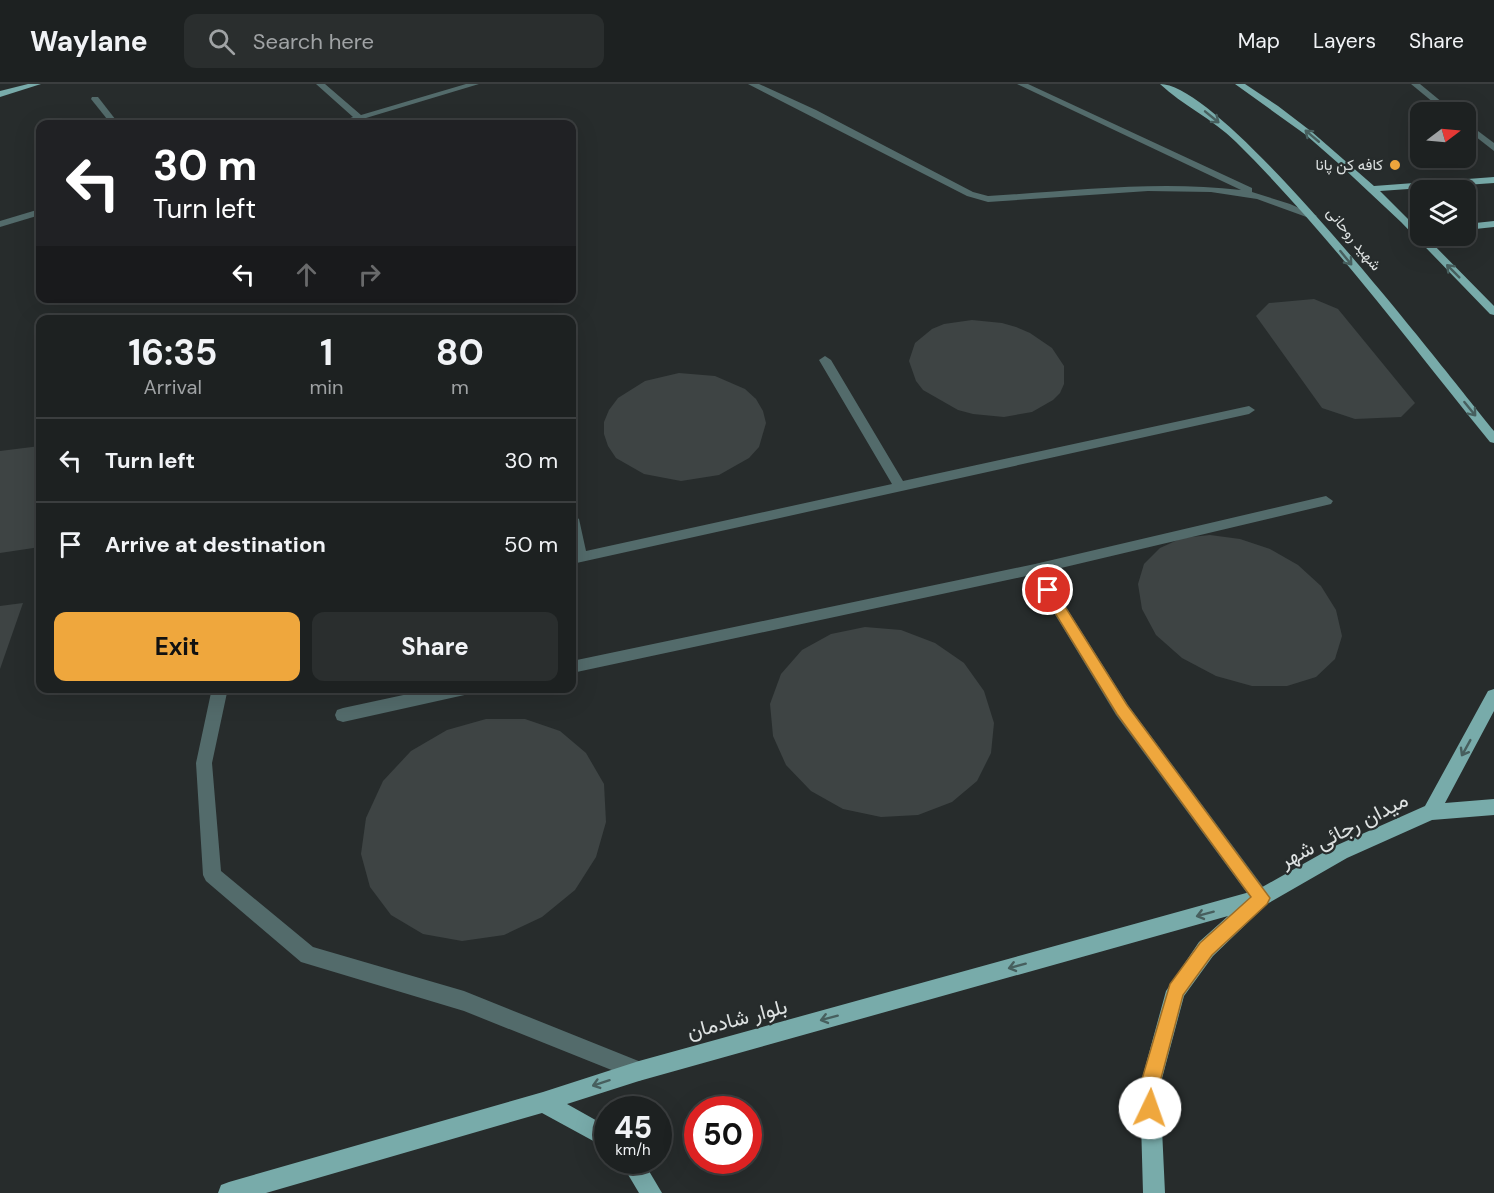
<!DOCTYPE html>
<html lang="en">
<head>
<meta charset="utf-8">
<style>
  body { margin:0; font-family:"DM Sans",Vazirmatn,sans-serif; background:#2a2e2e; color:#f1f3f6; height:100vh; display:flex; flex-direction:column; font-size:22px; white-space:nowrap }
  * { box-sizing:border-box; margin:0 }
  p { font-size:20px; color:#a0a3a5 }
  .icon { flex:none; width:33px; height:33px; fill:none; stroke:currentColor; stroke-width:2; stroke-linecap:round; stroke-linejoin:round }
  .map { position:relative; flex:1; overflow:hidden }
  .panel { position:absolute; left:36px; top:231px; width:540px; height:378px; display:flex; flex-direction:column; background:#1d2121; border-radius:12px; box-shadow:0 6px 24px #0002,0 0 0 2px #3b3e3f }
  .panel>* { flex:none }
  .banner { position:absolute; left:36px; top:36px; width:540px; height:183px; border-radius:12px; box-shadow:0 6px 24px #0002,0 0 0 2px #3b3e3f; background:#202124; color:#fff; overflow:hidden }
  .needle { width:39px; rotate:74deg }
  .fabs { position:absolute; left:1410px; top:18px; display:grid; gap:12px }
  .fabs a { display:grid; place-items:center; width:66px; height:66px; border-radius:12px; background:#1d2121; box-shadow:0 6px 24px #0002,0 0 0 2px #3b3e3f; font-size:30px }
  .speed { position:absolute; left:594px; top:1012px; display:flex; gap:12px; font-size:30px; font-weight:700; text-align:center }
  .speed>* { display:grid; place-content:center; width:78px; height:78px; border-radius:50%; background:#1d2121; box-shadow:0 6px 24px #0002,0 0 0 2px #3b3e3f; line-height:1 }
  .speed small { font-size:15px; font-weight:400 }
  .speed .limit { border:9px solid #d22; background:#fff; color:#111 }
  .pin { position:absolute; display:grid; place-items:center; width:51px; height:51px; color:#fff; margin:-26px; border:3px solid #fff; border-radius:50%; box-shadow:0 2px 6px #0007 }
  .me { position:absolute; width:66px; margin:-33px; rotate:3deg; stroke-linejoin:round; filter:drop-shadow(0 0 4px #0008) }
  .turn { display:flex; align-items:center; gap:21px; height:126px; padding:0 18px; font-size:27px }
  .turn .icon { width:78px; height:78px; stroke-width:2.5 }
  .turn b { display:block; font-size:42px; line-height:51px }
  .lanes { display:flex; align-items:center; height:57px; padding:0 18px; background:#0003; justify-content:center; gap:30px; direction:ltr }
  .lanes .off { opacity:.35 }
  .eta { display:flex; justify-content:space-evenly; align-items:center; height:102px; text-align:center }
  .eta b { font-size:36px; font-weight:700; line-height:42px }
  .primary-button { display:flex; gap:12px; margin-top:auto; padding:12px 18px }
  .primary-button a { flex:1; height:69px; border-radius:12px; background:#efa73d; color:#111; font-size:24px; font-weight:700; line-height:69px; text-align:center }
  .primary-button a+a { background:#2a2e2e; color:#f1f3f6 }
  ul { padding:0; list-style:none }
  li { display:flex; align-items:center; gap:18px; height:84px; padding:0 18px; border-top:2px solid #3b3e3f }
  li div { flex:1 }
  li b { display:block; font-size:22px }
  li em { font-style:normal }
  header { display:flex; align-items:center; gap:36px; box-sizing:border-box; height:84px; padding:0 30px; background:#1d2121; border-bottom:2px solid #3b3e3f }
  header strong { font-size:28px }
  nav { display:flex; gap:33px; margin-inline-start:auto; font-size:21px }
  .search { width:420px; height:54px; background:#2a2e2e; display:flex; align-items:center; gap:15px; box-sizing:border-box; padding:0 21px; border-radius:12px; color:#a0a3a5; font-size:22px }
  .map>svg:first-child { display:block }
</style>
</head>
<body>
<header>
<strong>Waylane</strong>
<div class="search"><svg class="icon" aria-label="search" viewBox="0 0 24 24"><circle cx="10" cy="10" r="6"/><path d="M15 15l6 6"/></svg>Search here</div>
<nav><a>Map</a><a>Layers</a><a>Share</a></nav>
</header>
<div class="map">
<svg width="1494" height="1109" viewBox="0 0 1494 1109">
  <rect width="100%" height="100%" fill="#272c2c"/>
  <g fill="#3e4444">
    <polygon points="1314,215 1338,225 1415,319 1401,333 1355,335 1322,324 1256,232 1269,219"/>
    <polygon points="972,236 1002,239 1016,243 1030,249 1052,264 1064,282 1064,300 1060,309 1053,316 1032,328 1004,333 973,330 958,326 923,306 916,297 909,277 915,259 932,245 944,240"/>
    <polygon points="679,289 715,292 745,305 756,315 763,327 766,339 759,363 749,374 719,391 681,397 644,390 616,374 608,362 604,350 604,338 609,326 618,314 645,297"/>
    <polygon points="40,362 40,463 0,469 0,367"/>
    <polygon points="1210,451 1240,455 1270,465 1298,481 1321,502 1336,526 1342,552 1335,575 1316,593 1287,602 1252,602 1216,592 1182,574 1156,551 1142,525 1138,500 1144,480 1160,464 1182,454"/>
    <polygon points="23,519 0,585 0,522"/>
    <polygon points="865,543 901,546 935,559 964,579 984,607 994,639 991,669 977,697 952,718 918,731 881,733 843,725 811,707 786,681 773,652 770,620 781,590 802,566 831,550"/>
    <polygon points="486,635 525,635 560,647 586,669 604,700 606,738 596,773 575,806 542,833 504,851 462,857 423,850 391,831 370,803 361,770 366,734 383,697 411,667 447,646"/>
  </g>
  <g fill="none" stroke-linecap="round" stroke-linejoin="round">
    <g fill="#536b6b" fill-rule="evenodd">
      <polygon points="316,0 325,0 361,31 466,0 479,0 346,40 334,40 353,33"/>
      <path d="M748,0h11l57,26 157,82 15,4c85,-5 168,-16 253,-6l-224,-106h11l224,104v4l38,12 27,12 -5,3 -55,-20 -46,-7 -63,-1 -160,11 -21,-6z"/>
      <polygon points="1411,0 1420,0 1454,28 1445,28"/>
      <polygon points="92,13 98,13 119,40 111,40 91,15"/>
      <polygon points="1466,38 1494,59 1494,67 1466,45"/>
      <polygon points="40,125 40,131 0,143 0,137"/>
      <polygon points="825,272 831,276 903,397 1249,322 1255,326 1249,330 572,480 572,430 579,435 586,467 892,400 819,276"/>
      <polygon points="1326,412 1333,417 1331,420 1044,488 1128,621 1267,808 1270,814 1267,820 1261,823 1255,820 1116,631 1031,491 572,589 572,577 1035,480"/>
      <polygon points="212,604 228,604 212,679 221,787 313,863 464,907 646,980 649,987 646,994 639,997 464,927 301,878 206,797 203,791 196,679"/>
      <polygon points="436,604 477,604 475,609 469,610 343,638 337,636 335,631 337,626 343,624"/>
    </g>
    <g fill="#78abaa" fill-rule="evenodd">
      <polygon points="28,0 41,0 0,13 0,7"/>
      <path d="M1160,0c65,0 285,287 334,347v12l-4,-1c-83,-102 -161,-208 -254,-300 -23,-23 -54,-37 -76,-58z"/>
      <polygon points="1235,0 1245,0 1278,22 1312,48 1374,102 1494,93 1494,99 1380,107 1420,147 1420,152 1425,152 1494,222 1494,231 1490,230 1401,138 1338,79 1306,51"/>
      <polygon points="1494,137 1494,143 1466,146 1466,140"/>
      <polygon points="1494,605 1494,627 1445,719 1494,715 1494,731 1432,736 1347,774 1267,820 1213,872 1184,912 1160,1002 1165,1109 1143,1109 1140,1002 1166,907 1199,858 1228,832 639,997 567,1020 608,1043 608,1065 542,1029 266,1109 218,1109 221,1101 229,1098 543,1008 639,977 1257,806 1335,762 1425,722 1488,607"/>
      <polygon points="620,1077 643,1077 662,1109 639,1109"/>
    </g>
  </g>
  <defs><path id="oneway-shaft" d="M-6 0H5M1.5-3L5.5 0L1.5 3" fill="none" stroke-width="1.6" stroke-linecap="round" stroke-linejoin="round" transform="scale(1.5)"/></defs>
  <g stroke="#475f5e">
    <use href="#oneway-shaft" transform="translate(1212 33) rotate(39)"/>
    <use href="#oneway-shaft" transform="translate(1312 52) rotate(-140)"/>
    <use href="#oneway-shaft" transform="translate(1346 174) rotate(51)"/>
    <use href="#oneway-shaft" transform="translate(1453 187) rotate(-135)"/>
    <use href="#oneway-shaft" transform="translate(1470 325) rotate(51)"/>
    <use href="#oneway-shaft" transform="translate(1466 664) rotate(119)"/>
    <use href="#oneway-shaft" transform="translate(1205 830) rotate(165)"/>
    <use href="#oneway-shaft" transform="translate(1017 882) rotate(165)"/>
    <use href="#oneway-shaft" transform="translate(829 934) rotate(165)"/>
    <use href="#oneway-shaft" transform="translate(601 999) rotate(162)"/>
  </g>
  <polygon fill="#efa73d" stroke="#9b6d28" stroke-width="1.5" points="1048,500 1052,502 1127,621 1270,814 1267,820 1212,871 1183,911 1159,1002 1160,1024 1157,1030 1150,1033 1144,1030 1141,1024 1140,1002 1170,900 1200,859 1251,813 1117,630 1041,506"/>
  <circle fill="#efa73d" stroke="#272c2c" stroke-width="2" cx="1395" cy="81" r="6"/>
  <g text-anchor="middle" stroke-width="4.5" stroke-linejoin="round" paint-order="stroke">
    <g font-size="15" fill="#dee2e2" stroke="#272c2c" text-anchor="end">
      <text x="1383" y="86">کافه کن پانا</text>
    </g>
    <g font-size="15" fill="#dee2e2" stroke="#272c2c">
      <text transform="translate(1354 155) rotate(51)" y="5">شهید روحانی</text>
    </g>
    <g font-size="21" fill="#dee2e2" stroke="#272c2c">
      <text transform="translate(1344 746) rotate(-27)" y="7">میدان رجائی شهر</text>
      <text transform="translate(737 935) rotate(-15)" y="7">بلوار شادمان</text>
    </g>
  </g>
</svg>
<div class="fabs">
<a><svg class="needle" viewBox="-14 -14 28 28"><path d="M0-13l5 13h-10z" fill="#e53935"/><path d="M0 13l5-13h-10z" fill="#a0a3a5"/></svg></a>
<a><svg class="icon" aria-label="layers" viewBox="0 0 24 24"><path d="M12 4l9 5-9 5-9-5zM3 14l9 5 9-5"/></svg></a>
</div>
<div class="speed"><div>45<small>km/h</small></div><div class="limit">50</div></div>
<div class="pin" style="left:1048px;top:506px;background:#d93025"><svg class="icon" aria-label="arrive" viewBox="0 0 24 24"><path d="M6 21V4h12l-3 4 3 4H6"/></svg></div>
<svg class="me" style="left:1150px;top:1024px" viewBox="-20 -20 40 40"><circle r="19" fill="#fff"/><path d="M0-13L10 11 0 6-10 11z" fill="#efa73d"/></svg>
<div class="banner">
<div class="turn"><svg class="icon" aria-label="left" viewBox="0 0 24 24"><path d="M17 20v-9H6M10 6l-5 5 5 5"/></svg><div><b>30 m</b>Turn left</div></div>
<div class="lanes"><svg class="icon" aria-label="left" viewBox="0 0 24 24"><path d="M17 20v-9H6M10 6l-5 5 5 5"/></svg><svg class="icon off" aria-label="ahead" viewBox="0 0 24 24"><path d="M12 20V5M6 11l6-6 6 6"/></svg><svg class="icon off" aria-label="right" viewBox="0 0 24 24"><path d="M7 20v-9h11M14 6l5 5-5 5"/></svg></div>
</div>
<section class="panel">
<div class="eta">
<div><b>16:35</b><p>Arrival</p></div>
<div><b>1</b><p>min</p></div>
<div><b>80</b><p>m</p></div>
</div>
<ul>
<li><svg class="icon" aria-label="left" viewBox="0 0 24 24"><path d="M17 20v-9H6M10 6l-5 5 5 5"/></svg><div><b>Turn left</b></div><em>30 m</em></li>
<li><svg class="icon" aria-label="arrive" viewBox="0 0 24 24"><path d="M6 21V4h12l-3 4 3 4H6"/></svg><div><b>Arrive at destination</b></div><em>50 m</em></li>
</ul>
<div class="primary-button"><a>Exit</a><a>Share</a></div>
</section>
</div>
</body>
</html>
